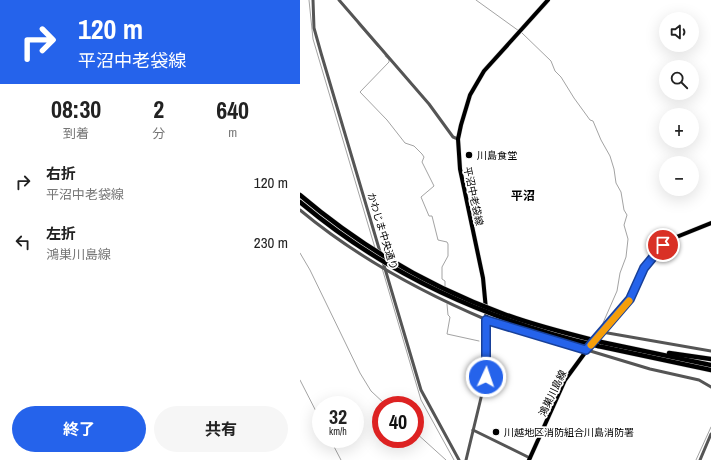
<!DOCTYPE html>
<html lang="ja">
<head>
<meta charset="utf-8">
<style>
  body { margin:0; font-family:"Archivo Narrow","Noto Sans JP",sans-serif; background:#f6f6f6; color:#222; height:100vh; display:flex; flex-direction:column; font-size:15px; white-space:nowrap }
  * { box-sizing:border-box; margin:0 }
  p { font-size:13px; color:#767676 }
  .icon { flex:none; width:22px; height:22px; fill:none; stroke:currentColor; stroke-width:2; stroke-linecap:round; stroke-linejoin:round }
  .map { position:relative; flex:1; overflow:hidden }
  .side { display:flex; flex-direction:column; background:#fff; width:300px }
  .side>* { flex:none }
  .top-card { background:#2563eb; color:#fff; overflow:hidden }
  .fabs { position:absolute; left:359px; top:12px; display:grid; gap:8px }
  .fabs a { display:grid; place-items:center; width:40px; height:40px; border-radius:50%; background:#fff; box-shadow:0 4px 16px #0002; font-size:20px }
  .speed { position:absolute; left:12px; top:396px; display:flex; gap:8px; font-size:20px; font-weight:700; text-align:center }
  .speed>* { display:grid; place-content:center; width:52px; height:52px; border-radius:50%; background:#fff; box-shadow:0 4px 16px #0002; line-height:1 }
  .speed small { font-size:10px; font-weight:400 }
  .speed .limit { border:6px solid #d22; background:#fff; color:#111 }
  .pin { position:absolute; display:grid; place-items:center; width:34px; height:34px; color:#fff; margin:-17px; border:2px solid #fff; border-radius:50%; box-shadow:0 1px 4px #0007 }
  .me { position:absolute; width:44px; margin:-22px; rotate:3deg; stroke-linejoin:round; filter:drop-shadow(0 0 3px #0008) }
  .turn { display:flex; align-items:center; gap:14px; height:84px; padding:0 12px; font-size:18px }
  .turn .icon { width:52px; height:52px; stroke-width:2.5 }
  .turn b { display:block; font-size:28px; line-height:34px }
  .eta { display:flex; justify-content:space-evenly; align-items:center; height:68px; text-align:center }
  .eta b { font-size:24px; font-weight:700; line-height:28px }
  .primary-button { display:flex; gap:8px; margin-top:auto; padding:8px 12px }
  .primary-button a { flex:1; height:46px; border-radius:24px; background:#2563eb; color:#fff; font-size:16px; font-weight:700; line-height:46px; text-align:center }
  .primary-button a+a { background:#f6f6f6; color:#222 }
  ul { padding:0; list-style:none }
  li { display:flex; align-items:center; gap:12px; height:60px; padding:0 12px }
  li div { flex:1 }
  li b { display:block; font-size:15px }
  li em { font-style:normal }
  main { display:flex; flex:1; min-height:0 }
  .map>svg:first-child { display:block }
</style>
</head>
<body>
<main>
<section class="side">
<div class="top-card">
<div class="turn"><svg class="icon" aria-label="right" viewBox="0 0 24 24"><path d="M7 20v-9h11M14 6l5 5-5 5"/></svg><div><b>120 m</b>平沼中老袋線</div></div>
</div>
<div class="eta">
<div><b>08:30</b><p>到着</p></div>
<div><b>2</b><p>分</p></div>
<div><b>640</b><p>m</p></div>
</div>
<ul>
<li><svg class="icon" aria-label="right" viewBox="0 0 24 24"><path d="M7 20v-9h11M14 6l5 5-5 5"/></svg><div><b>右折</b><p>平沼中老袋線</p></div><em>120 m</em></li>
<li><svg class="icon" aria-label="left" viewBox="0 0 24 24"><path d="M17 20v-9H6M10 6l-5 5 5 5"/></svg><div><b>左折</b><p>鴻巣川島線</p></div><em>230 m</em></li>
</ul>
<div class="primary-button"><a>終了</a><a>共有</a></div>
</section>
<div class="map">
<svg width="411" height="460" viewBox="0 0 411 460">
  <defs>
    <pattern id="cemetery-stones" width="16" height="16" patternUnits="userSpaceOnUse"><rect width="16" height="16" fill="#dcdcdc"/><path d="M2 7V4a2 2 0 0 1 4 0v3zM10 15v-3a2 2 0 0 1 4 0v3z" fill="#bbb"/></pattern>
  </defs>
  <rect width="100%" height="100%" fill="#fff"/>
  <polygon fill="url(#cemetery-stones)" points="196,377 201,384 192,395 186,391 190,383"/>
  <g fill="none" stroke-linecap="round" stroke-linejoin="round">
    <g stroke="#a3a3a3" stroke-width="1">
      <polyline points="9,0 13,39 75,248"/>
      <polyline points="176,0 219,31"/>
      <polyline points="58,24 78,47"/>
      <polyline points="222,33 251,61 255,71 261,77 274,98 290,120 293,121 301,140 310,156 314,169 316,183 321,192 324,210 327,215 324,225 328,239 326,257 320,273 317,291 303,323"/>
      <polyline points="85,56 89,60 89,62 60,92 87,120 105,143 114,146 122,154 124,157 122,162 134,186 121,197 129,216 132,216 138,240 147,242 148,244 148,256 142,267 142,279 145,281 145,287"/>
      <polyline points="0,253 10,270 60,373 71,391 86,405"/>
      <polyline points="82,268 121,400 154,460"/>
      <polyline points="147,304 148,315 150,317 147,334 179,341"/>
      <polyline points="0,380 21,421"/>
      <polyline points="115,432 146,460"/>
      <polyline points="30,439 41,460"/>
      <polyline points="396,460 411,427"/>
    </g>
    <g stroke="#dbdbdb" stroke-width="5">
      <g id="major">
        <polyline points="248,0 184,71 170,95 161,125 158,139 160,169 183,278 187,320 287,350"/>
        <polyline points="229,460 265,380 287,350 330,299 344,268 353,256 369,240 411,223"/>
      </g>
    </g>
    <g stroke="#dbdbdb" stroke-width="5.5">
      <g id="highway">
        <polyline points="301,342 411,365"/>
        <polyline points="298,346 411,370"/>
        <polyline points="369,353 411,359"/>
      </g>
    </g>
    <g stroke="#555" stroke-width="3">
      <polyline points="13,0 14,28 21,53 121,390 159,460"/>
      <polyline points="39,0 129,104 153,137 158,139"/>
      <path d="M0,210c55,46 121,82 187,110l-1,57 -20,83"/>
      <polyline points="302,332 411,351"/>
      <polyline points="287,350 350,369 399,380 411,387"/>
      <polyline points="173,430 230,458"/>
      <polyline points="400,460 411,434"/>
    </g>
    <use href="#major" stroke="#000" stroke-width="4"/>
    <use href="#highway" stroke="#000" stroke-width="4.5"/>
    <g stroke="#dbdbdb" stroke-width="5.5" stroke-linecap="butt">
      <g id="highway-bridge">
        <path d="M0,195c60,51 130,92 204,119 32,12 65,20 97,28"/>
        <path d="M0,202c88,74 187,118 298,144"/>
      </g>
    </g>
    <use href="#highway-bridge" stroke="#000" stroke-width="4.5"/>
  </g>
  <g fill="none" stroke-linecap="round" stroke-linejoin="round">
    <g stroke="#184099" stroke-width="10">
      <polyline id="route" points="186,377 186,320 286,350 330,299 344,268 363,245"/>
    </g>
    <use href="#route" stroke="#2563eb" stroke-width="7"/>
    <polyline stroke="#f59e0b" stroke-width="7" points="291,345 329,301"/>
  </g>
  <g fill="#000" stroke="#fff" stroke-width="1.5">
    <circle cx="169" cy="155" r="4"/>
    <circle cx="196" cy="432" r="4"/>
  </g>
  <g text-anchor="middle" stroke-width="3.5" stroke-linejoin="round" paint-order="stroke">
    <g font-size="10" fill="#000" stroke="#fff" text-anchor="start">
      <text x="177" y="159">川島食堂</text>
      <text x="204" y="436">川越地区消防組合川島消防署</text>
    </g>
    <g font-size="10" fill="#000" stroke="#fff">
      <text transform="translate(174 196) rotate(78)" y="4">平沼中老袋線</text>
      <text transform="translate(83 231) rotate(73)" y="4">かわじま中央通り</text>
      <text transform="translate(252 393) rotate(-64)" y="4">鴻巣川島線</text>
    </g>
    <g font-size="12" font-weight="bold" fill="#000" stroke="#fff">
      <text x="223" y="200">平沼</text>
    </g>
  </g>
</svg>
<div class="fabs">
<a><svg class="icon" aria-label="sound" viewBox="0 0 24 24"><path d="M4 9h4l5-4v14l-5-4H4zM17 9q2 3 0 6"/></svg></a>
<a><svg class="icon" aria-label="search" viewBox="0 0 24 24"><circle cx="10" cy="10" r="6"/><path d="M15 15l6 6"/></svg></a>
<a>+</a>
<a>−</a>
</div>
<div class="speed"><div>32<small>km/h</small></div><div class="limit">40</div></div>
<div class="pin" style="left:363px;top:245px;background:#d93025"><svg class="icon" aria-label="arrive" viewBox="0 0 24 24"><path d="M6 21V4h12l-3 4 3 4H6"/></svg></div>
<svg class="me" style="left:186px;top:377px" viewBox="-20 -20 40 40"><circle r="17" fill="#2563eb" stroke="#fff" stroke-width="3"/><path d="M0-11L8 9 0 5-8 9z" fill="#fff"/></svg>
</div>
</main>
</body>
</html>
